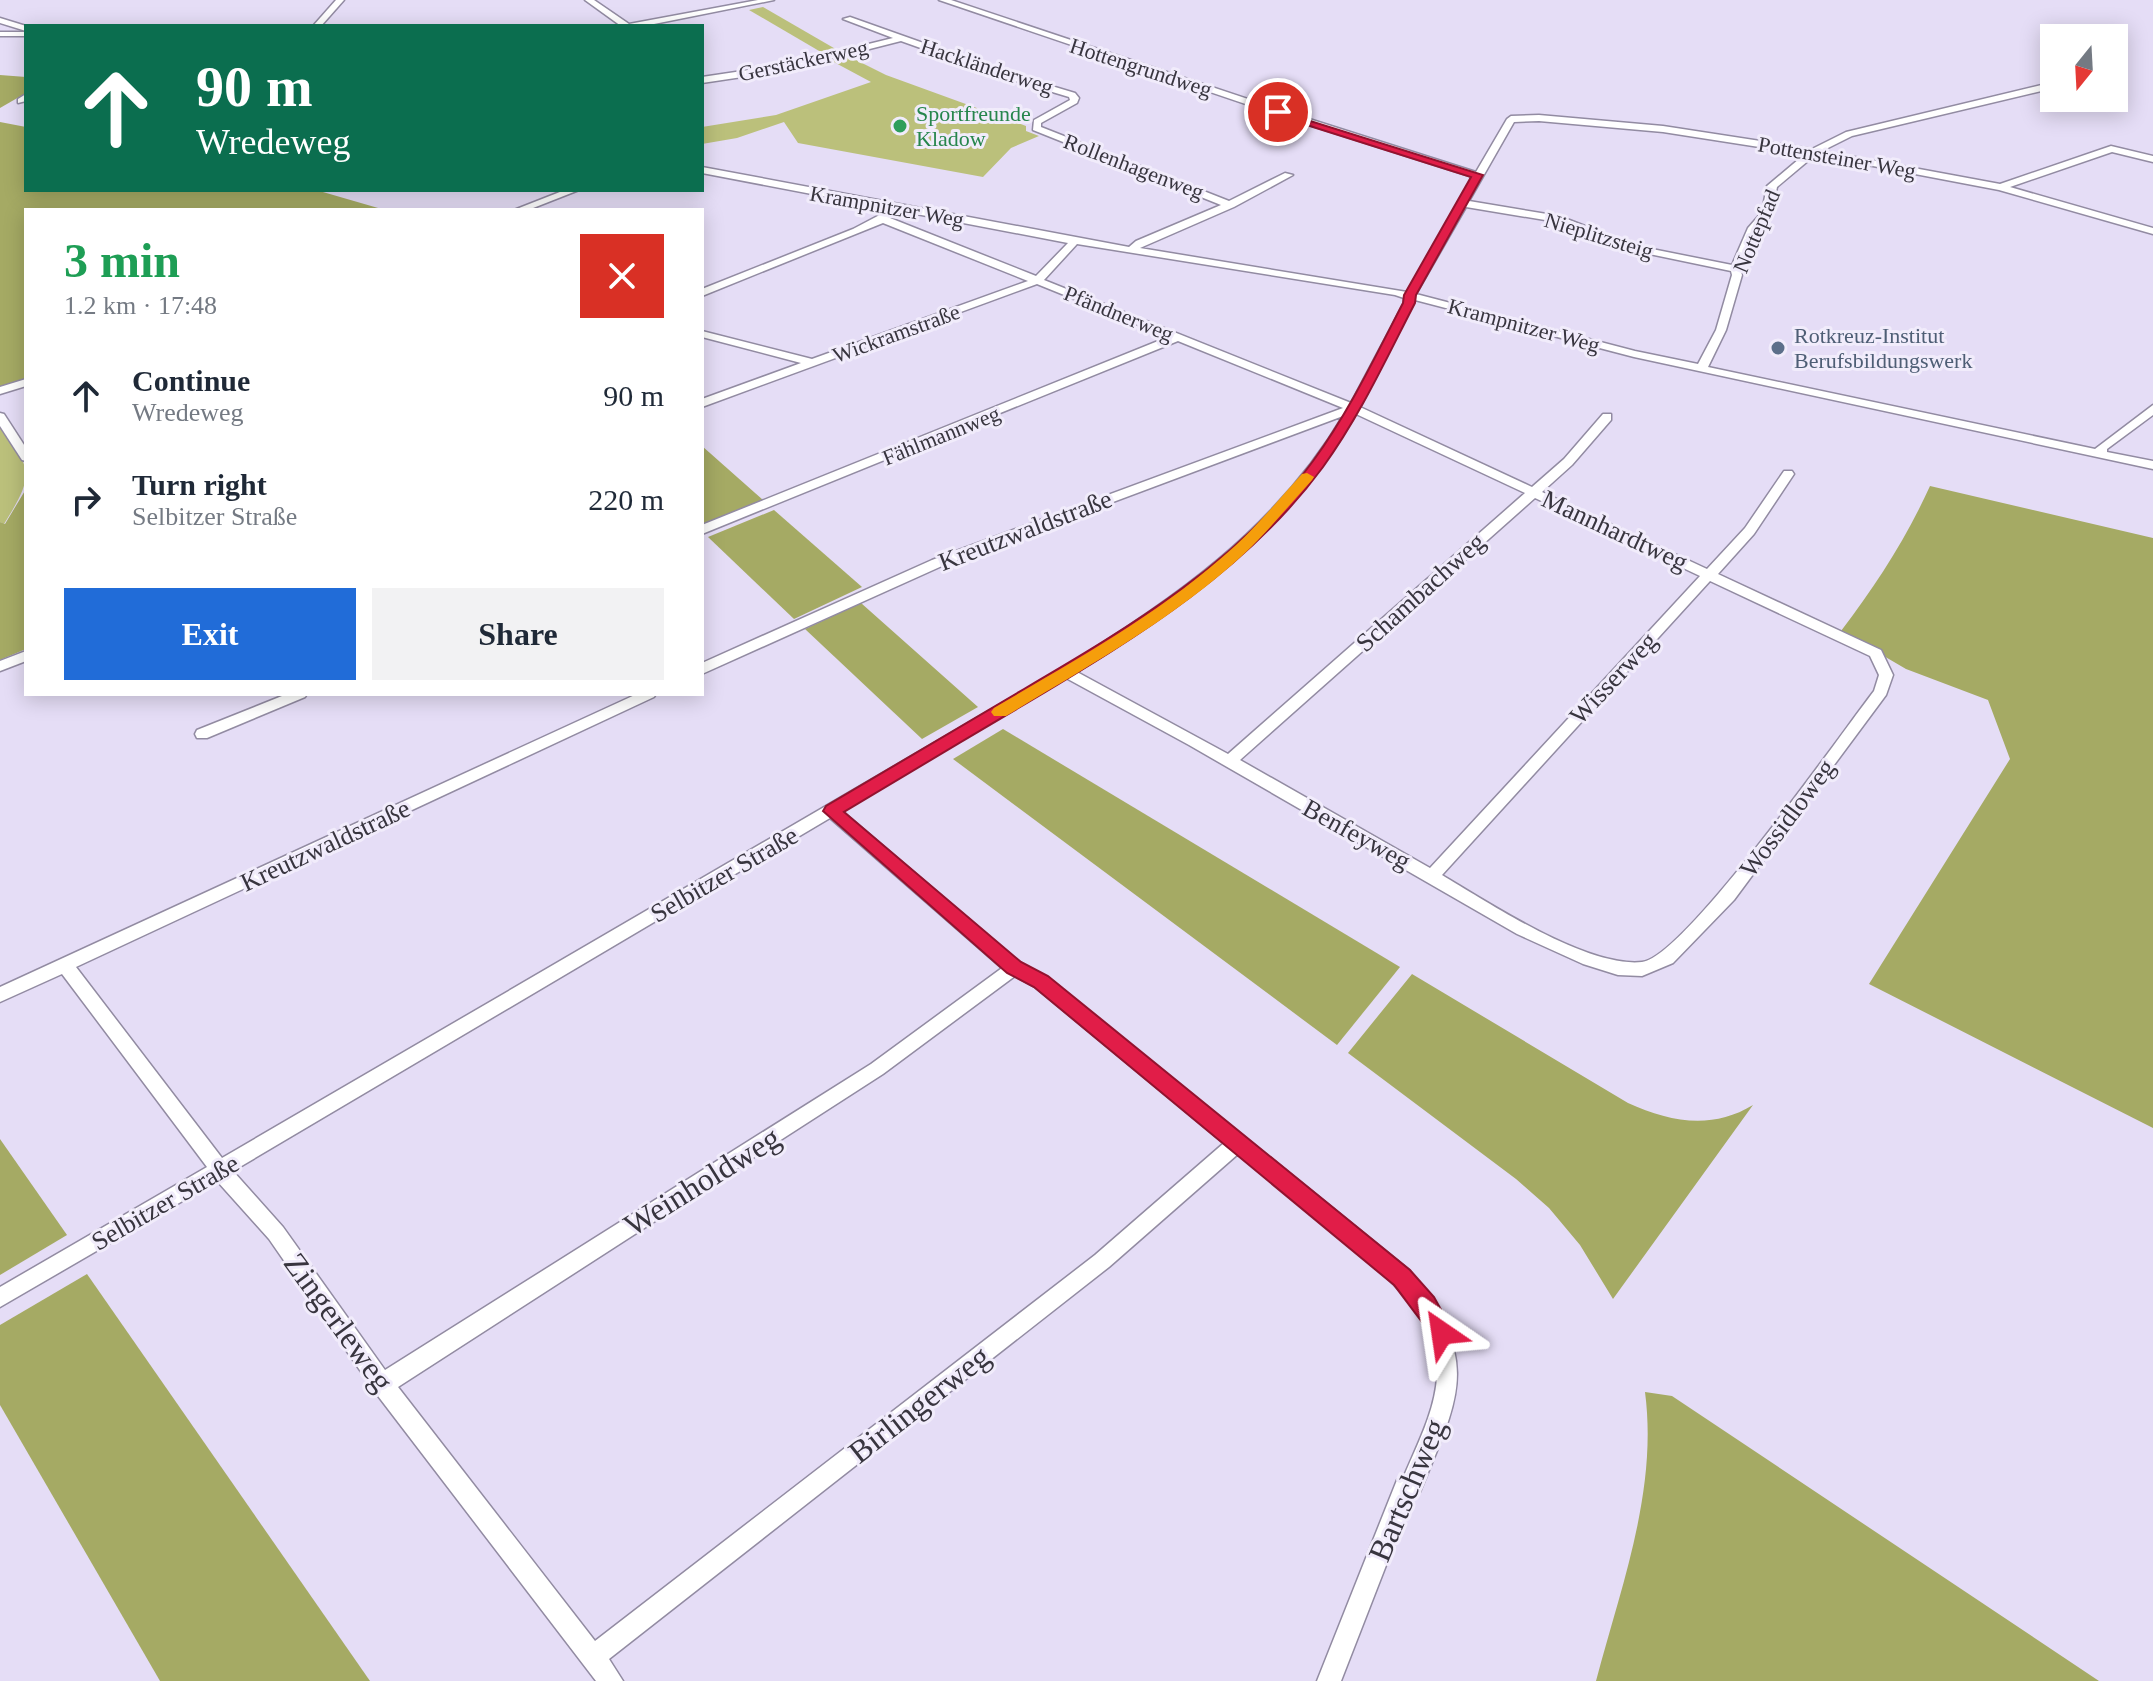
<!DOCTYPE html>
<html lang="en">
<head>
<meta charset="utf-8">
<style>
  body { margin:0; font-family:Georgia,serif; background:#f2f2f3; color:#1f2937; height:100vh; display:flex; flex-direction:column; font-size:30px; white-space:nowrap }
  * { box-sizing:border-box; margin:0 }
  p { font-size:26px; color:#747a83 }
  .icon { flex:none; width:44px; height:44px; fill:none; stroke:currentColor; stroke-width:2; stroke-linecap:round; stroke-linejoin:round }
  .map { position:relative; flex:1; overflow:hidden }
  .panel { position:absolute; left:24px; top:208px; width:680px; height:488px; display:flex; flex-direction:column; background:#fff; border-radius:0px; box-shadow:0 4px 20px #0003 }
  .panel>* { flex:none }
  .banner { position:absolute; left:24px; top:24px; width:680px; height:168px; border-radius:0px; box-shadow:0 4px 20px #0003; background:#0b6e4f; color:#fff; overflow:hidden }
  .needle { width:52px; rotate:198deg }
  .fabs { position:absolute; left:2040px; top:24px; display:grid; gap:16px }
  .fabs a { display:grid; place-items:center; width:88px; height:88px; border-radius:0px; background:#fff; box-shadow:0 4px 20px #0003; font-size:40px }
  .pin { position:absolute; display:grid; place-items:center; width:68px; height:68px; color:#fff; margin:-34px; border:4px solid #fff; border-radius:50%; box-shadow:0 2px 8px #0007 }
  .me { position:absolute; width:88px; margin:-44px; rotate:328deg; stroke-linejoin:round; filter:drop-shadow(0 0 6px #0008) }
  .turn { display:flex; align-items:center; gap:28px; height:168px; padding:0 40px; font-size:36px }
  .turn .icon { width:104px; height:104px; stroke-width:2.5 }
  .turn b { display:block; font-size:56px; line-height:68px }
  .round { display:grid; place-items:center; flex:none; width:84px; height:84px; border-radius:0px; background:#f2f2f3 }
  .headline { display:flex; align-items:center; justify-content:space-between; height:136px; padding:0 40px }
  h1 { font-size:48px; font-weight:800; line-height:60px; color:#1e9e55 }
  .cta { display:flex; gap:16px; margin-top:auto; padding:16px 40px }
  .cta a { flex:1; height:92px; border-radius:0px; background:#216cd8; color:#fff; font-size:32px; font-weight:800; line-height:92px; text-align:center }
  .cta a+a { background:#f2f2f3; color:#1f2937 }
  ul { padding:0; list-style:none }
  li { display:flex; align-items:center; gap:24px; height:104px; padding:0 40px }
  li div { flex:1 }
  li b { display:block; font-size:30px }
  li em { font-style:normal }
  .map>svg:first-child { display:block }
</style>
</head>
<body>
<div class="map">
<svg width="2153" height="1681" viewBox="0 0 2153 1681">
  <rect width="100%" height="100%" fill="#e5ddf6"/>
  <g fill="#bbc07b">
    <polygon points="763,7 839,51 826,55 749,10"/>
    <polygon points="848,56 886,75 1026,126 1026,131 1039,136 1011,148 983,177 798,143 784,122 737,138 702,144 702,127 776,115 871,82 830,60"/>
    <path d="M0,423c32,48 35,51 4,101l-4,-2z"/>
  </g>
  <g fill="#a5aa64">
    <polygon points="0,75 26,77 26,93 0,108"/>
    <polygon points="0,122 26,127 26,190 316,190 385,210 26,210 26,380 0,389"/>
    <polygon points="702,446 763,500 702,525"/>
    <path d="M1930,486l223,52v590l-284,-144 141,-225 -22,-59 -82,-31 -65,-38c35,-46 65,-92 89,-145z"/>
    <polygon points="26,489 26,649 0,660 0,522 5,524"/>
    <polygon points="774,510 862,587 794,619 708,537"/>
    <polygon points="861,603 978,707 922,739 805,629"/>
    <polygon points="1003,729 1400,967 1337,1045 953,759"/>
    <path d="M1412,974l216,129c42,19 84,27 125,2l-140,194 -33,-54 -31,-37 -33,-29 -168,-126z"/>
    <polygon points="0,1139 67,1235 0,1275"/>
    <polygon points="87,1274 370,1681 160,1681 0,1405 0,1325"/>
    <path d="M1645,1392l27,4 427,285h-503c25,-95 62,-190 49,-289z"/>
  </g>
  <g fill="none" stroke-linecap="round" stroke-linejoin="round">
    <g stroke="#928ba2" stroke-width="3">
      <g id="street">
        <polygon points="336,0 344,0 321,26 313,26"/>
        <polygon points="585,0 594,0 629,24 758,0 774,0 644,26 621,26"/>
        <path d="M939,0h12l330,110 195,62 31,-53 4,-3 28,-1 124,11 149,23 34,-17 208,-50v6l-202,48 -30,15 178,33 111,-38 42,10v6l-41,-10 -102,35 143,41v6l-154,-44 -184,-35 -38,32 -5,26 -14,16 -18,40 2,6 -16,55 -18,37 387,82 58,-44v10l-46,34v3l46,9v8l-519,-112 -219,-57 -55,107 172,80 32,-28 39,-45h8v6l-39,45 -30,27 165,77 38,-41 39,-57h8l2,3 -40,60 -36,40 163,76 12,25 -7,20 -152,205 -61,63 -31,13 -24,-1 -35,-11 -66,-30 -328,-189 -123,-67 -224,133 178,152 27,14 362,293c72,91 52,123 11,222l-7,4 -72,185h-24l80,-201 7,-4c13,-31 31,-65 33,-99 4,-67 -63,-110 -108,-148 -31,-25 -61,-50 -91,-75l-129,113 -500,392 14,22h-27l-221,-289 -106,-153 -52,-58 -217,126v-20l207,-120 -145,-193 -62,28v-15l637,-293h19l-2,3 -578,270 146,191 839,-489c110,-67 215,-140 282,-253l-401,150 -240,108v-11l230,-103 411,-152 -165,-67 -476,193v-9l466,-188 -131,-53 -335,123v-8l99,-36 -99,-26v-6l110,28 216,-78 -145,-58 -181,73v-7l151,-60 38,-20 5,3 -6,6 146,58 32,-33 -366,-70v-6l427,80 7,-6 85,-36 -188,-75 1,-10 36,-20 -1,-3 -70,-21 -98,-35 -118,30 -81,12v-6l81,-12 110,-27 -50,-19 7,-2 155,55 70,21 4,5 -2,5 -36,20v4l188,74 56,-28 8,2 -59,32 -94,41 267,44 66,-115 -198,-63zM1539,121l124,11 142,22 -38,32 -5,26 -14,16 -16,37 -95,-19 -78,-30 -90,-15 45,-79zM1466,207l91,15 73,28 101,21 1,4 -16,55 -18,34 -63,-13 -219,-57zM1077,244l318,51 9,3v5l-53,100 -307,-123zM1356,414l169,79 -297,261 -151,-82c113,-70 211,-141 279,-258zM1535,498l165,78 -270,292 -190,-108zM1710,581l160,75 9,19 -5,16c-34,44 -190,267 -232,271 -55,6 -153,-59 -200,-87zM830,818l172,150 -131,96 -486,306 -102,-143 -50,-56zM1015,976l20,11 189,156 -129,112 -500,386 -197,-254 485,-313z"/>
        <polygon points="0,18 26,26 26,31 0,23"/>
        <rect x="0" y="32" width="26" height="4"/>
        <polygon points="26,94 26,101 18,103 18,99"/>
        <polygon points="565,190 579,190 528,210 514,210"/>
        <polygon points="26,379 26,386 0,394 0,387"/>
        <polygon points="0,413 4,414 26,448 26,461 22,460 0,426"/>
        <polygon points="26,651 26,661 0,671 0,661"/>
        <polygon points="287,694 307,694 305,697 207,738 197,738 195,734 197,730"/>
      </g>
    </g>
    <use href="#street" fill="#fff" fill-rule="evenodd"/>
  </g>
  <path fill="#e11d48" stroke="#92132f" stroke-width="2" d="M1275,110l208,65 -67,120 -1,8c-29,56 -55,113 -92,164 -75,102 -184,169 -291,233 -63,37 -125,74 -188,112l177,150 27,14 362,294 24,27 20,36 -3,8 -9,3c-8,-3 -38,-47 -48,-59l-360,-298 -27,-14 -184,-162 3,-5c66,-39 132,-78 198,-117 106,-62 215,-127 289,-228 36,-49 62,-104 90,-158l1,-8 67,-118 -196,-62z"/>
  <path fill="#f59e0b" d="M1307,473l7,4 -2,3c-22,24 -43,50 -67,73 -71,66 -157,113 -239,163h-12l-3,-4 3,-4c83,-49 169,-96 241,-162 24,-22 45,-48 67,-72z"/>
  <circle fill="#2e9e5b" stroke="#f1ecfb" stroke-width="3" cx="900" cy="126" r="8"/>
  <circle fill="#5c6f8a" stroke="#f1ecfb" stroke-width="3" cx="1778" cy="348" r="8"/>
  <g text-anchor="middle" stroke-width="6" stroke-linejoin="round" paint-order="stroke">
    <g font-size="22" fill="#38353f" stroke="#f1ecfb">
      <text transform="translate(803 60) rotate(-12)" y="8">Gerstäckerweg</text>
      <text transform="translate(987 66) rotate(18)" y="8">Hackländerweg</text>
      <text transform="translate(1141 67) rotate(18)" y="8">Hottengrundweg</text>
      <text transform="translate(1837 157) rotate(10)" y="8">Pottensteiner Weg</text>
      <text transform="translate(1134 166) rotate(21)" y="8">Rollenhagenweg</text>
      <text transform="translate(887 206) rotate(10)" y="8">Krampnitzer Weg</text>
      <text transform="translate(1756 231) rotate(-67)" y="8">Nottepfad</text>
      <text transform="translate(1599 235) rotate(17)" y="8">Nieplitzsteig</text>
      <text transform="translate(1119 313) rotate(22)" y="8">Pfändnerweg</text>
      <text transform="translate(1524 325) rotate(15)" y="8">Krampnitzer Weg</text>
      <text transform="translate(896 333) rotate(-20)" y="8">Wickramstraße</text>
      <text transform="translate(941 435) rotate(-22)" y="8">Fählmannweg</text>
    </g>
    <g font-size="22" fill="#27864d" stroke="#f1ecfb" text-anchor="start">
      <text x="916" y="121">Sportfreunde<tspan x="916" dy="25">Kladow</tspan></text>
    </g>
    <g font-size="22" fill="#4e5e75" stroke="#f1ecfb" text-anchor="start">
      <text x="1794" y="343">Rotkreuz-Institut<tspan x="1794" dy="25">Berufsbildungswerk</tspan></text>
    </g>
    <g font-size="26" fill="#38353f" stroke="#f1ecfb">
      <text transform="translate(1025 530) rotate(-21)" y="9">Kreutzwaldstraße</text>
      <text transform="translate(1615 530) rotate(25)" y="9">Mannhardtweg</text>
      <text transform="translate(1420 592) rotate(-42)" y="9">Schambachweg</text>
      <text transform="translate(1613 678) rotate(-47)" y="9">Wisserweg</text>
      <text transform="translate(1787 818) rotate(-53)" y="9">Wossidloweg</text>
      <text transform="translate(1357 834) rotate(29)" y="9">Benfeyweg</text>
      <text transform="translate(325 845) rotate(-25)" y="9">Kreutzwaldstraße</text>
      <text transform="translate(724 874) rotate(-30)" y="9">Selbitzer Straße</text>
      <text transform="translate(165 1202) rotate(-30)" y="9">Selbitzer Straße</text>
    </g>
    <g font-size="32" fill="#38353f" stroke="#f1ecfb">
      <text transform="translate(702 1181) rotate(-32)" y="11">Weinholdweg</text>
      <text transform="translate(339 1322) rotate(54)" y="11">Zingerleweg</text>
      <text transform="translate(919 1404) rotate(-38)" y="11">Birlingerweg</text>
      <text transform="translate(1407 1490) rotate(-67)" y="11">Bartschweg</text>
    </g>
  </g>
</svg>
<div class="fabs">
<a><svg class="needle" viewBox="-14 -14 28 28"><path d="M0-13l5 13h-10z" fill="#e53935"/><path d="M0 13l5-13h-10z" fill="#747a83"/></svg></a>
</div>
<div class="pin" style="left:1278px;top:112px;background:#d93025"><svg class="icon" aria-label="arrive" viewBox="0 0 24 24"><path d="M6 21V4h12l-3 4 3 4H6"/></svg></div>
<svg class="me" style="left:1442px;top:1333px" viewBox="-20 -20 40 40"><path d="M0-17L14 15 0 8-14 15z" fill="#e11d48" stroke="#fff" stroke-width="4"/></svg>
<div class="banner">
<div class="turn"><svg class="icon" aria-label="ahead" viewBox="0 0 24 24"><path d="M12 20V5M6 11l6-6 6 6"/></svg><div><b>90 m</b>Wredeweg</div></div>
</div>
<section class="panel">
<div class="headline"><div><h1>3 min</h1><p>1.2 km · 17:48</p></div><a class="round" style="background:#d93025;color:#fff"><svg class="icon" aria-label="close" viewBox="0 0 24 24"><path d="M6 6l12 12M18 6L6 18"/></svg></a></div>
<ul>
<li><svg class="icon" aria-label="ahead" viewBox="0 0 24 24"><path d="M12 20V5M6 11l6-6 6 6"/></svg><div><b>Continue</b><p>Wredeweg</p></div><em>90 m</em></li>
<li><svg class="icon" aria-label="right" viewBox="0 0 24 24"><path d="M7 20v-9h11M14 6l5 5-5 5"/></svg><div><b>Turn right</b><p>Selbitzer Straße</p></div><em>220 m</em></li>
</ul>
<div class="cta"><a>Exit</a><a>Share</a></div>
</section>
</div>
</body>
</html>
